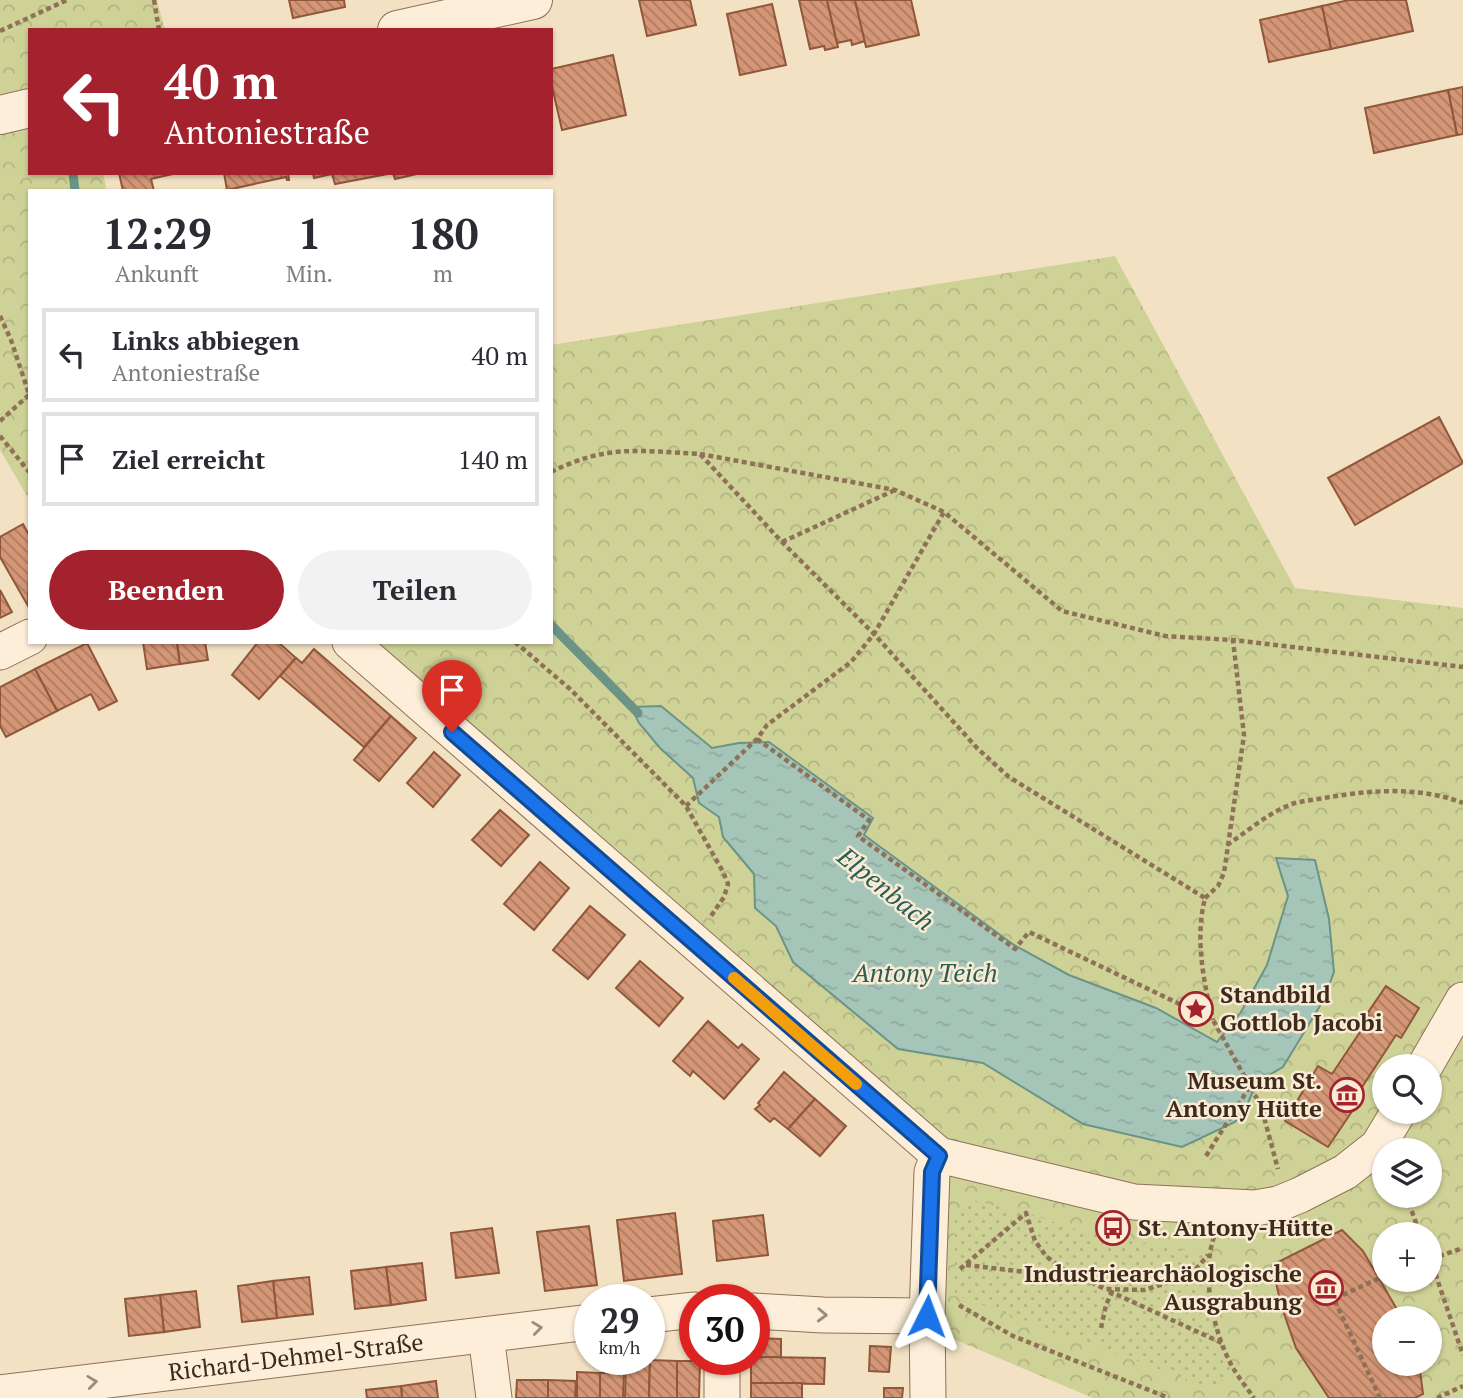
<!DOCTYPE html>
<html lang="de">
<head>
<meta charset="utf-8">
<style>
  body { margin:0; font-family:"PT Serif",serif; background:#f2f2f3; color:#2b2b33; height:100vh; display:flex; flex-direction:column; font-size:26px; white-space:nowrap }
  * { box-sizing:border-box; margin:0 }
  p { font-size:23px; color:#7c7c81 }
  .icon { flex:none; width:38px; height:38px; fill:none; stroke:currentColor; stroke-width:2; stroke-linecap:round; stroke-linejoin:round }
  .map { position:relative; flex:1; overflow:hidden }
  .drawer { position:absolute; left:28px; top:189px; width:525px; height:455px; display:flex; flex-direction:column; background:#fff; border-radius:0px; box-shadow:0 2px 5px #0004 }
  .drawer>* { flex:none }
  .guide { position:absolute; left:28px; top:28px; width:525px; height:147px; border-radius:0px; box-shadow:0 2px 5px #0004; background:#a4222d; color:#fff; overflow:hidden }
  .buttons { position:absolute; left:1372px; top:1054px; display:grid; gap:14px }
  .buttons a { display:grid; place-items:center; width:70px; height:70px; border-radius:50%; background:#fff; box-shadow:0 2px 5px #0004; font-size:35px }
  .speed { position:absolute; left:574px; top:1284px; display:flex; gap:14px; font-size:35px; font-weight:700; text-align:center }
  .speed>* { display:grid; place-content:center; width:91px; height:91px; border-radius:50%; background:#fff; box-shadow:0 2px 5px #0004; line-height:1 }
  .speed small { font-size:18px; font-weight:400 }
  .speed .limit { border:10px solid #d22; background:#fff; color:#111 }
  .pin { position:absolute; display:grid; place-items:center; width:60px; height:60px; color:#fff; margin:-72px -30px; border-radius:50% 50% 50% 0; rotate:-45deg; box-shadow:0 0 7px #0007 }
  .pin .icon { rotate:45deg }
  .me { position:absolute; width:77px; margin:-38px; rotate:3deg; stroke-linejoin:round; filter:drop-shadow(0 0 5px #0008) }
  .turn { display:flex; align-items:center; gap:24px; height:147px; padding:0 21px; font-size:32px }
  .turn .icon { width:91px; height:91px; stroke-width:2.5 }
  .turn b { display:block; font-size:49px; line-height:60px }
  .eta { display:flex; justify-content:space-evenly; align-items:center; height:119px; text-align:center }
  .eta b { font-size:42px; font-weight:700; line-height:49px }
  .cta { display:flex; gap:14px; margin-top:auto; padding:14px 21px }
  .cta a { flex:1; height:80px; border-radius:42px; background:#a4222d; color:#fff; font-size:28px; font-weight:700; line-height:80px; text-align:center }
  .cta a+a { background:#f2f2f3; color:#2b2b33 }
  ul { padding:0; list-style:none }
  li { display:flex; align-items:center; gap:21px; height:94px; margin:0 14px 10px; padding:0 7px; border:4px solid #e1e1e2; border-radius:0px }
  li div { flex:1 }
  li b { display:block; font-size:26px }
  li em { font-style:normal }
  .map>svg:first-child { display:block }
</style>
</head>
<body>
<div class="map">
<svg width="1463" height="1398" viewBox="0 0 1463 1398">
  <defs>
    <pattern id="forest-crowns" width="20" height="18" patternUnits="userSpaceOnUse" patternTransform="scale(1.75)"><rect width="20" height="18" fill="#cfd296"/><path d="M2 6a3 3 0 1 1 6 0M12 15a3 3 0 1 1 6 0" fill="none" stroke="#b3b481"/></pattern>
    <pattern id="garden-dots" width="8" height="8" patternUnits="userSpaceOnUse" patternTransform="scale(1.75)"><rect width="8" height="8" fill="#cfd296"/><path d="M2 2h.1M6 6h.1" fill="none" stroke="#b3b481" stroke-width="1.8" stroke-linecap="round"/></pattern>
    <pattern id="water-ripples" width="26" height="14" patternUnits="userSpaceOnUse" patternTransform="scale(1.75)"><rect width="26" height="14" fill="#a6c5b9"/><path d="M2 4q2-2 4 0t4 0M15 11q2-2 4 0t4 0" fill="none" stroke="#90a99f"/></pattern>
    <pattern id="building-back-hatch" width="6" height="6" patternUnits="userSpaceOnUse" patternTransform="scale(1.75)"><rect width="6" height="6" fill="#d49676"/><path d="M-1 5l2 2M0 0l6 6M5-1l2 2" fill="none" stroke="#ad7b60"/></pattern>
  </defs>
  <rect width="100%" height="100%" fill="#f2e1c3"/>
  <g fill="url(#forest-crowns)" fill-rule="evenodd">
    <polygon points="0,0 157,0 165,30 30,30 30,103 0,110"/>
    <polygon points="30,114 30,173 103,173 107,191 30,191 30,501 0,450 0,121"/>
    <path d="M1115,256l180,332 168,20v790h-370l-156,-66 6,-188 -582,-502h190v-297zM1384,1066h46v45h-46zM1384,1150h46v45h-46zM1384,1234h46v45h-46zM1384,1318h46v45h-46z"/>
  </g>
  <polygon fill="url(#garden-dots)" points="968,1199 1026,1213 1078,1230 1208,1255 1215,1325 1232,1367 1214,1389 955,1295 955,1212"/>
  <polygon fill="url(#water-ripples)" stroke="#6b9487" stroke-width="2" points="661,706 712,748 739,743 769,742 873,818 864,835 1014,945 1069,975 1156,1008 1217,1042 1241,1012 1267,965 1288,896 1276,858 1315,860 1329,919 1334,972 1323,1001 1283,1067 1257,1082 1244,1112 1235,1122 1182,1147 1083,1124 983,1063 898,1049 793,962 776,926 755,908 754,874 723,837 719,817 699,803 693,778 660,748 639,723 631,707"/>
  <g fill="none" stroke-linecap="round" stroke-linejoin="round">
    <g stroke="#6b9487" stroke-width="9">
      <polyline points="73,173 75,191"/>
      <polyline points="551,625 638,713"/>
    </g>
  </g>
  <g fill="url(#building-back-hatch)" stroke="#90573b" stroke-width="2">
    <polygon points="289,0 344,0 345,7 293,18"/>
    <polygon points="639,0 690,0 696,25 647,36"/>
    <polygon points="799,0 827,0 838,47 825,50 824,46 810,49"/>
    <polygon points="827,0 855,0 865,41 852,45 851,40 837,43"/>
    <polygon points="855,0 911,0 919,35 866,47"/>
    <polygon points="1349,0 1406,0 1413,31 1331,49 1322,6"/>
    <polygon points="772,4 786,65 740,75 727,14"/>
    <polygon points="1322,6 1331,49 1269,62 1260,20"/>
    <polygon points="613,55 626,115 562,130 551,82 551,69"/>
    <polygon points="1463,87 1463,134 1457,135 1448,90"/>
    <polygon points="1448,90 1457,135 1374,153 1365,108"/>
    <polygon points="119,173 177,173 151,179 154,191 123,191"/>
    <polygon points="224,173 288,173 289,180 287,180 286,177 227,190"/>
    <polygon points="313,173 421,173 395,179 393,173 335,184 332,174 314,178"/>
    <polygon points="1439,417 1463,463 1355,525 1328,478"/>
    <polygon points="23,524 30,537 28,606 0,557 0,537"/>
    <polygon points="0,590 12,612 0,618"/>
    <polygon points="143,642 177,642 180,664 147,669"/>
    <polygon points="177,642 205,642 208,660 180,664"/>
    <polygon points="258,642 278,642 296,658 259,699 232,675"/>
    <polygon points="87,643 117,701 99,710 91,694 57,711 35,669"/>
    <polygon points="314,649 391,716 364,747 280,676 296,658 302,663"/>
    <polygon points="35,669 57,711 6,737 0,726 0,687"/>
    <polygon points="391,716 416,738 379,781 354,760"/>
    <polygon points="434,752 460,775 433,807 407,783"/>
    <polygon points="500,810 529,835 501,866 472,840"/>
    <polygon points="540,862 569,888 534,930 504,904"/>
    <polygon points="590,906 625,935 588,979 553,950"/>
    <polygon points="640,961 683,998 659,1026 616,988"/>
    <polygon points="1386,986 1419,1008 1401,1038 1396,1035 1353,1101 1357,1104 1328,1147 1285,1121 1318,1066 1332,1074 1370,1017 1367,1014"/>
    <polygon points="708,1021 738,1048 742,1044 759,1059 724,1099 693,1071 690,1076 673,1061"/>
    <polygon points="784,1072 815,1099 788,1129 774,1118 770,1122 755,1109 760,1105 758,1103"/>
    <polygon points="815,1099 846,1126 820,1156 788,1129"/>
    <polygon points="675,1213 682,1274 624,1281 617,1220"/>
    <polygon points="763,1215 768,1255 717,1261 713,1221"/>
    <polygon points="589,1226 597,1285 545,1291 537,1232"/>
    <polygon points="492,1228 499,1273 456,1278 451,1233"/>
    <polygon points="1342,1230 1363,1251 1402,1318 1384,1318 1384,1363 1419,1363 1423,1394 1415,1398 1329,1398 1296,1348 1281,1305 1272,1265"/>
    <polygon points="422,1263 426,1300 391,1305 386,1267"/>
    <polygon points="386,1267 391,1305 355,1309 351,1271"/>
    <polygon points="309,1277 313,1314 277,1318 273,1281"/>
    <polygon points="273,1281 277,1318 242,1322 238,1286"/>
    <polygon points="196,1291 200,1327 164,1332 160,1295"/>
    <polygon points="160,1295 164,1332 129,1336 125,1299"/>
    <polygon points="755,1338 781,1339 781,1357 755,1357"/>
    <polygon points="870,1346 891,1347 889,1372 869,1371"/>
    <polygon points="754,1357 825,1358 824,1384 751,1383 751,1360 754,1360"/>
    <polygon points="626,1360 650,1360 649,1398 625,1398"/>
    <polygon points="650,1360 677,1361 677,1398 649,1398"/>
    <polygon points="677,1361 700,1361 699,1398 677,1398"/>
    <polygon points="577,1372 600,1373 600,1398 577,1398"/>
    <polygon points="600,1373 624,1373 623,1398 600,1398"/>
    <polygon points="517,1380 548,1380 548,1398 516,1398"/>
    <polygon points="548,1380 576,1381 575,1398 548,1398"/>
    <polygon points="436,1381 438,1398 402,1398 401,1386"/>
    <rect x="751" y="1383" width="51" height="15"/>
    <polygon points="401,1386 402,1398 367,1398 366,1390"/>
    <polygon points="884,1388 903,1388 902,1398 884,1398"/>
  </g>
  <g fill="none" stroke-linecap="round" stroke-linejoin="round">
    <g stroke="#8f7158" stroke-width="37">
      <g id="minor">
        <polyline points="350,642 939,1155 1134,1202 1255,1208 1278,1204 1300,1195 1345,1172 1378,1146 1399,1111"/>
        <polyline points="0,652 30,637"/>
        <polyline points="1425,1066 1463,1000"/>
        <polyline points="754,1311 823,1315 927,1316"/>
        <polyline points="649,1315 695,1310"/>
        <polyline points="486,1335 494,1398"/>
        <path id="s1" d="M0,1393l590,-71"/>
        <polyline points="722,1398 722,1360"/>
        <polyline points="928,1398 927,1316 932,1172 939,1155"/>
      </g>
    </g>
    <g stroke="#8f7158" stroke-width="40">
      <g id="tertiary">
        <polyline points="397,30 533,0"/>
        <polyline points="0,115 30,108"/>
      </g>
    </g>
    <g stroke="#8f7158" stroke-width="4.5" stroke-dasharray="5 3.5" stroke-linecap="butt">
      <polyline points="154,0 159,30"/>
      <polyline points="0,31 67,0"/>
      <polyline points="0,316 11,340 30,397"/>
      <polyline points="0,421 30,394"/>
      <polyline points="0,436 30,473"/>
      <polyline points="700,454 895,490 944,512 1062,611 1165,636 1233,640 1463,667"/>
      <path d="M551,472c56,-28 89,-21 149,-18l82,88 92,92 104,115 31,28 196,121c-10,40 -2,82 8,122"/>
      <polyline points="782,542 895,490"/>
      <polyline points="515,642 570,689 686,806 723,872 728,884 724,897 711,916"/>
      <polyline points="757,739 869,820 858,836 1015,949 1029,932 1213,1020 1261,1106 1278,1169"/>
      <polyline points="686,806 757,739 767,725 851,662 874,634 944,512"/>
      <path d="M1227,845c21,-14 41,-32 65,-41 9,-3 21,-4 32,-6 45,-8 95,-12 139,5"/>
      <polyline points="1205,898 1218,886 1224,873 1244,735 1233,640"/>
      <polyline points="1206,1156 1250,1086"/>
      <polyline points="1406,1195 1420,1234"/>
      <path d="M1214,1237c-13,37 -1,95 18,129 6,11 15,22 22,32"/>
      <polyline points="1430,1258 1463,1355"/>
      <polyline points="1431,1259 1463,1248"/>
      <polyline points="966,1265 1076,1278"/>
      <polyline points="960,1269 1026,1213 1035,1241 1046,1256 1061,1268 1105,1289 1144,1290 1176,1280 1196,1269 1208,1255"/>
      <polyline points="1109,1291 1222,1343"/>
      <polyline points="959,1305 1013,1336 1169,1398"/>
      <polyline points="1101,1328 1106,1305 1112,1292"/>
      <polyline points="1380,1398 1334,1299 1384,1276"/>
      <polyline points="1437,1398 1463,1386"/>
    </g>
    <use href="#minor" stroke="#fceed8" stroke-width="35"/>
    <use href="#tertiary" stroke="#fceed8" stroke-width="38"/>
  </g>
  <defs><path id="oneway-chevron" d="M-2-3.5L2.5 0L-2 3.5" fill="none" stroke-width="1.6" stroke-linecap="round" stroke-linejoin="round" transform="scale(1.75)"/></defs>
  <g stroke="#9c8c7a">
    <use href="#oneway-chevron" transform="translate(822 1315) rotate(2)"/>
    <use href="#oneway-chevron" transform="translate(537 1328) rotate(-7)"/>
    <use href="#oneway-chevron" transform="translate(92 1382) rotate(-7)"/>
  </g>
  <g fill="none" stroke-linecap="round" stroke-linejoin="round">
    <g stroke="#114b97" stroke-width="18">
      <polyline id="route" points="452,732 939,1156 932,1172 927,1316"/>
    </g>
    <use href="#route" stroke="#1a73e8" stroke-width="12"/>
    <polyline stroke="#f59e0b" stroke-width="12" points="734,978 856,1084"/>
  </g>
  <defs>
    <g id="sight-ring" transform="scale(1.75)"><circle r="9.5" fill="#f9ebd4" stroke="#a4222d" stroke-width="1.5"/><path d="M0-6L1.8-2.2L6-1.7L2.9 1.2L3.7 5.4L0 3.3L-3.7 5.4L-2.9 1.2L-6-1.7L-1.8-2.2Z" fill="#a4222d"/></g>
    <g id="museum-ring" transform="scale(1.75)"><circle r="9.5" fill="#f9ebd4" stroke="#a4222d" stroke-width="1.5"/><path d="M0-6L6-3V-2H-6V-3ZM-5-1h2V3h-2ZM-1-1h2V3h-2ZM3-1h2V3H3ZM-6 4H6V6H-6Z" fill="#a4222d"/></g>
    <g id="bus-ring" transform="scale(1.75)"><circle r="9.5" fill="#f9ebd4" stroke="#a4222d" stroke-width="1.5"/><path d="M-5-6H5V4H4V6H2V4H-2V6H-4V4H-5ZM-3.5-4V0h7V-4ZM-3.5 1.2v1.5H-2V1.2ZM2 1.2v1.5H3.5V1.2Z" fill="#a4222d"/></g>
  </defs>
  <g fill-rule="evenodd">
    <use href="#sight-ring" x="1196" y="1009"/>
    <use href="#museum-ring" x="1347" y="1095"/>
    <use href="#bus-ring" x="1113" y="1228"/>
    <use href="#museum-ring" x="1326" y="1288"/>
  </g>
  <g text-anchor="middle" stroke-width="5" stroke-linejoin="round" paint-order="stroke">
    <g font-size="24" font-weight="bold" fill="#3d2a1d" stroke="#f9ebd4" text-anchor="start">
      <text x="1220" y="1003">Standbild<tspan x="1220" dy="28">Gottlob Jacobi</tspan></text>
      <text x="1322" y="1089" text-anchor="end">Museum St.<tspan x="1322" dy="28">Antony Hütte</tspan></text>
      <text x="1138" y="1236">St. Antony-Hütte</text>
      <text x="1302" y="1282" text-anchor="end">Industriearchäologische<tspan x="1302" dy="28">Ausgrabung</tspan></text>
    </g>
    <g font-size="24" fill="#3d2a1d" stroke="#f9ebd4">
      <text dy="8" stroke="none"><textPath href="#s1" startOffset="298">Richard-Dehmel-Straße</textPath></text>
    </g>
    <g font-size="26" font-style="italic" fill="#2b5e57" stroke="#f9ebd4">
      <text transform="translate(886 889) rotate(39)" y="9">Elpenbach</text>
      <text x="925" y="982">Antony Teich</text>
    </g>
  </g>
</svg>
<div class="buttons">
<a><svg class="icon" aria-label="search" viewBox="0 0 24 24"><circle cx="10" cy="10" r="6"/><path d="M15 15l6 6"/></svg></a>
<a><svg class="icon" aria-label="layers" viewBox="0 0 24 24"><path d="M12 4l9 5-9 5-9-5zM3 14l9 5 9-5"/></svg></a>
<a>+</a>
<a>−</a>
</div>
<div class="speed"><div>29<small>km/h</small></div><div class="limit">30</div></div>
<div class="pin" style="left:452px;top:732px;background:#d93025"><svg class="icon" aria-label="arrive" viewBox="0 0 24 24"><path d="M6 21V4h12l-3 4 3 4H6"/></svg></div>
<svg class="me" style="left:927px;top:1316px" viewBox="-20 -20 40 40"><path d="M0-17L14 15 0 8-14 15z" fill="#1a73e8" stroke="#fff" stroke-width="4"/></svg>
<div class="guide">
<div class="turn"><svg class="icon" aria-label="left" viewBox="0 0 24 24"><path d="M17 20v-9H6M10 6l-5 5 5 5"/></svg><div><b>40 m</b>Antoniestraße</div></div>
</div>
<section class="drawer">
<div class="eta">
<div><b>12:29</b><p>Ankunft</p></div>
<div><b>1</b><p>Min.</p></div>
<div><b>180</b><p>m</p></div>
</div>
<ul>
<li><svg class="icon" aria-label="left" viewBox="0 0 24 24"><path d="M17 20v-9H6M10 6l-5 5 5 5"/></svg><div><b>Links abbiegen</b><p>Antoniestraße</p></div><em>40 m</em></li>
<li><svg class="icon" aria-label="arrive" viewBox="0 0 24 24"><path d="M6 21V4h12l-3 4 3 4H6"/></svg><div><b>Ziel erreicht</b></div><em>140 m</em></li>
</ul>
<div class="cta"><a>Beenden</a><a>Teilen</a></div>
</section>
</div>
</body>
</html>
